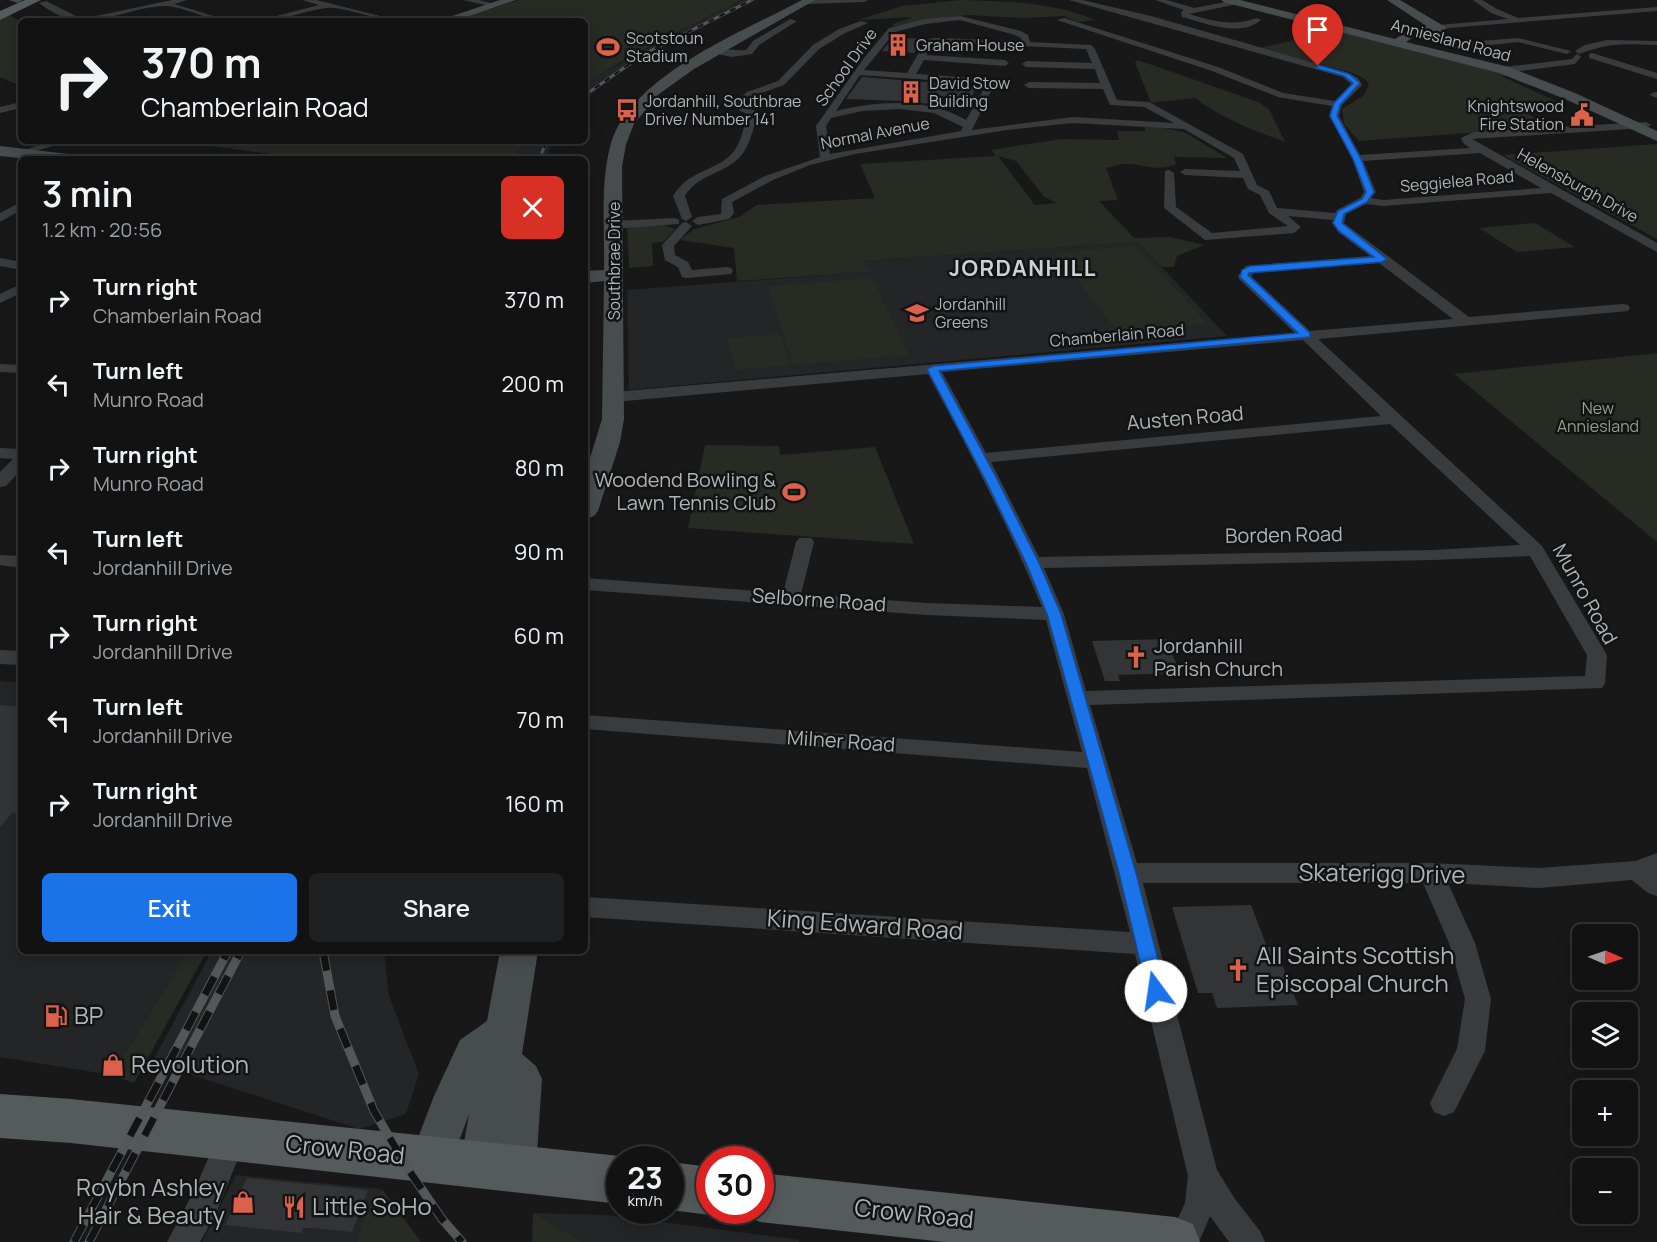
<!DOCTYPE html>
<html lang="en">
<head>
<meta charset="utf-8">
<style>
  body { margin:0; font-family:Manrope,sans-serif; background:#1f2021; color:#f1f3f6; height:100vh; display:flex; flex-direction:column; font-size:22px; white-space:nowrap }
  * { box-sizing:border-box; margin:0 }
  p { font-size:20px; color:#9c9ea0 }
  .icon { flex:none; width:33px; height:33px; fill:none; stroke:currentColor; stroke-width:2; stroke-linecap:round; stroke-linejoin:round }
  .map { position:relative; flex:1; overflow:hidden }
  .sheet { position:absolute; left:18px; top:156px; width:570px; height:798px; display:flex; flex-direction:column; background:#121213; border-radius:9px; box-shadow:0 3px 15px #0003,0 0 0 2px #313233 }
  .sheet>* { flex:none }
  .guide { position:absolute; left:18px; top:18px; width:570px; height:126px; border-radius:9px; box-shadow:0 3px 15px #0003,0 0 0 2px #313233; background:#121213; color:#f1f3f6; overflow:hidden }
  .needle { width:39px; rotate:92deg }
  .fabs { position:absolute; left:1572px; top:924px; display:grid; gap:12px }
  .fabs a { display:grid; place-items:center; width:66px; height:66px; border-radius:9px; background:#121213; box-shadow:0 3px 15px #0003,0 0 0 2px #313233; font-size:30px }
  .speed { position:absolute; left:606px; top:1146px; display:flex; gap:12px; font-size:30px; font-weight:700; text-align:center }
  .speed>* { display:grid; place-content:center; width:78px; height:78px; border-radius:50%; background:#121213; box-shadow:0 3px 15px #0003,0 0 0 2px #313233; line-height:1 }
  .speed small { font-size:15px; font-weight:400 }
  .speed .limit { border:9px solid #d22; background:#fff; color:#111 }
  .pin { position:absolute; display:grid; place-items:center; width:51px; height:51px; color:#fff; margin:-62px -26px; border-radius:50% 50% 50% 0; rotate:-45deg; box-shadow:0 0 6px #0007 }
  .pin .icon { rotate:45deg }
  .me { position:absolute; width:66px; margin:-33px; rotate:346deg; stroke-linejoin:round; filter:drop-shadow(0 0 4px #0008) }
  .turn { display:flex; align-items:center; gap:21px; height:126px; padding:0 24px; font-size:27px }
  .turn .icon { width:78px; height:78px; stroke-width:2.5 }
  .turn b { display:block; font-size:42px; line-height:51px }
  .round { display:grid; place-items:center; flex:none; width:63px; height:63px; border-radius:9px; background:#1f2021 }
  .head { display:flex; align-items:center; justify-content:space-between; height:102px; padding:0 24px }
  h1 { font-size:36px; font-weight:600; line-height:45px }
  .cta { display:flex; gap:12px; margin-top:auto; padding:12px 24px }
  .cta a { flex:1; height:69px; border-radius:9px; background:#1a73e8; color:#fff; font-size:24px; font-weight:600; line-height:69px; text-align:center }
  .cta a+a { background:#1f2021; color:#f1f3f6 }
  ul { padding:0; list-style:none }
  li { display:flex; align-items:center; gap:18px; height:84px; padding:0 24px }
  li div { flex:1 }
  li b { display:block; font-size:22px }
  li em { font-style:normal }
  .map>svg:first-child { display:block }
</style>
</head>
<body>
<div class="map">
<svg width="1657" height="1242" viewBox="0 0 1657 1242">
  <rect width="100%" height="100%" fill="#181819"/>
  <g fill="#242526">
    <polygon points="741,0 756,0 658,50 611,78 585,99 585,84 589,81 642,51"/>
    <polygon points="524,141 555,141 549,149 550,159 514,159"/>
    <polygon points="1138,242 1227,336 629,390 627,290 868,272 864,261"/>
    <polygon points="0,681 21,683 21,951 188,951 112,1075 0,1057"/>
    <polygon points="212,951 384,951 389,996 419,1074 406,1114 359,1129 189,1074 149,1068"/>
    <polygon points="236,1175 382,1189 370,1208 356,1242 202,1242"/>
    <polygon points="533,1213 607,1215 800,1240 799,1242 583,1242"/>
  </g>
  <g fill="#272b24" fill-rule="evenodd">
    <polygon points="519,0 741,0 629,57 585,84 585,21 451,21"/>
    <path d="M961,0c47,2 89,1 134,20l-18,2 -13,-6 -40,2 -56,-3 -35,4 -35,8 -7,-2 21,-8 -54,3 44,-14z"/>
    <polygon points="10,15 21,22 21,86 0,77 0,20"/>
    <polygon points="1336,30 1514,75 1501,76 1562,104 1517,108 1550,127 1359,141 1344,124 1342,109 1363,96 1369,85 1365,79 1353,73 1260,48"/>
    <path d="M1138,60l120,42 11,7 16,33c-32,-12 -62,-23 -90,-44l-44,5 -16,-41z"/>
    <path d="M1143,124l41,8 43,26 -53,-1 2,7c-16,8 -30,1 -47,0 -7,-1 -16,3 -23,4l12,32 -19,1 35,37 36,-1 34,8 -27,11 -3,11h-12l-24,-25 -274,19 5,11 -132,9 -3,-33 -54,-8 14,-11 45,-12 18,-12 118,-7 -15,-34 136,-8 -5,-6 70,-11 58,1 -2,-9h29zM998,156l18,5 28,36 14,6 -23,2z"/>
    <polygon points="173,141 524,141 514,159 308,159"/>
    <polygon points="1657,144 1657,239 1503,155"/>
    <polygon points="1535,223 1575,247 1517,252 1479,228"/>
    <polygon points="664,225 675,229 663,242 652,243 653,266 629,268 627,229 632,227"/>
    <polygon points="1136,246 1208,324 1117,331 1055,252"/>
    <polygon points="872,278 909,355 793,365 768,286"/>
    <polygon points="780,334 791,365 736,370 727,338"/>
    <polygon points="1657,353 1657,542 1454,374 1639,355"/>
    <polygon points="705,445 779,446 780,455 875,447 914,544 688,528"/>
    <polygon points="188,951 207,951 134,1083 112,1075"/>
    <polygon points="382,1189 421,1242 356,1242 369,1208"/>
    <polygon points="533,1213 583,1242 532,1242"/>
  </g>
  <g fill="#333435">
    <polygon points="893,37 922,39 914,53 882,51"/>
    <polygon points="862,77 977,86 966,108 902,101 846,99"/>
    <polygon points="1166,639 1180,673 1118,675 1120,681 1105,681 1092,641"/>
    <polygon points="0,705 21,707 21,813 12,813 0,827"/>
    <polygon points="1251,905 1267,947 1275,947 1298,1005 1217,1008 1212,993 1198,993 1172,907"/>
    <polygon points="247,1178 348,1188 368,1190 352,1232 313,1228 303,1228 302,1233 225,1225"/>
  </g>
  <g fill="none" stroke-linecap="round" stroke-linejoin="round">
    <g fill="#393c3e" fill-rule="evenodd">
      <path d="M172,0h15l-13,4 56,17c-23,0 -48,-16 -67,-15 -48,3 -78,33 -124,-3l7,-2 36,18z"/>
      <path d="M302,0h14l84,21c-23,0 -56,-15 -74,-13 -23,3 -45,13 -69,13l62,-16z"/>
      <polygon points="463,0 479,0 498,5 494,7"/>
      <polygon points="805,0 868,0 864,2 806,4 802,2"/>
      <path d="M1069,0h13l69,16 198,57 9,5 4,7 -20,20 -3,11 21,39 110,-7 -6,-4 -3,-6 13,-6 172,-10 5,3 -5,3 -174,11 185,104v9l-106,-59 -168,13 -17,-2 -20,10 -2,9 125,94 154,-13 5,1 2,3 -2,3 -310,28 224,207 65,109 -2,28 -3,5 -512,17 47,158h294l108,5 96,-7 22,-8v43l-9,-3 -16,-13 -93,8 -91,-5 27,60 16,56 -6,52 -31,61 -10,4 -10,-4 -4,-9 27,-54 8,-50 -16,-56 -26,-60h-280l74,287 18,29 25,32 5,11h-36l-19,-26 -11,26h-32l18,-39 3,-27 -53,-222 -550,-37v-20l545,35 -43,-164 -502,-39v-14l497,37 -36,-132 -119,-5 -342,-25v-12l198,15 13,-51 3,-4h12l3,4 -13,52 126,9 115,4c-33,-80 -73,-157 -114,-233l-314,28 -8,-5 8,-5 681,-59 -56,-54 -1,-3 8,-10 124,-10 -32,-24 -6,-9 1,-3 -45,-4 13,11 -7,6 -89,7 -41,-32 1,-37 4,-1 5,3 2,34 36,26 76,-7 -19,-13 -9,-18 -12,-6 -5,-11 -58,-3 -5,-3 5,-3 55,2 -6,-13 -50,-29 -111,-6 -66,7 -152,24 -45,11 -37,15 -41,22 2,11 -5,6 -31,6 -6,-4 6,-4 23,-3 1,-15 43,-23 55,-19 -4,-31 48,-68 25,-30 36,-9 35,-3 61,15 7,4 2,7 61,3 4,4 22,51 32,2 94,52 14,31 12,6 8,17 58,5 2,-3 23,-12 4,-6 -12,-34 -23,-42 3,-10 -54,-9 -66,-26 -155,-51 7,-2 154,49 65,26 52,8 17,-16 -9,-8zM960,20l55,15 6,3v3l-86,-3 -8,1 -20,34 -43,-3 31,-38 30,-8zM935,42l151,7 6,14 -66,-2 -4,3 4,3 69,2 5,14 -71,-1 -5,3 5,3 74,1 7,16 34,2 30,16 -101,-6 -101,13 22,-45 4,-3 -5,-3 -77,-5 8,-14 81,6 4,-3 -4,-3 -79,-5zM860,75l127,9 -21,36c-39,-23 -88,-19 -130,-9zM900,109l34,4 29,14 -2,4 -131,23 -4,-28 5,-8 31,-7zM1480,153l61,35 -158,12 -12,-2 5,-6 -13,-31zM1379,263l74,56 -143,12 -59,-55 3,-3zM1303,340l78,76 -395,37 -44,-81zM1390,424l130,121 -87,5 -394,7 -48,-95zM1530,556l57,99 -2,21 -499,15 -22,-77 -20,-46 389,-8z"/>
      <path d="M1155,0h12l27,8 42,-8 2,4 -49,10c25,7 43,13 68,4l4,2c-21,18 -56,3 -79,-3l-1,-5 3,-2z"/>
      <polygon points="1473,0 1482,0 1497,9 1518,18 1657,7 1657,11 1436,29 1435,27 1439,25 1508,19 1491,13"/>
      <path d="M790,19l7,2 -38,24 -7,9 -20,3 -23,-5c9,-5 26,-1 37,-2l7,-9z"/>
      <path d="M861,21l7,2 -23,10 -26,16 -35,36 -31,11 -9,8 15,10c-7,14 -8,32 -20,44 -16,16 -42,17 -54,38l7,21 -6,4 -4,-2 -9,-23c17,-28 45,-24 61,-45 8,-10 9,-25 15,-36l-13,-6v-8l11,-9 31,-11 35,-36 26,-16z"/>
      <polygon points="1518,38 1571,51 1567,54 1518,42 1456,49 1452,46 1456,43"/>
      <path d="M1607,40l50,1v4c-34,-1 -46,-3 -78,9l-4,-3 10,-6z"/>
      <polygon points="1592,53 1657,73 1657,79 1589,58 1589,54"/>
      <polygon points="1577,54 1581,57 1575,64 1504,73 1500,70 1504,67 1572,59"/>
      <polygon points="1654,92 1657,92 1657,98 1649,95"/>
      <polygon points="21,102 21,108 0,113 0,107"/>
      <polygon points="53,141 70,141 19,156 14,153"/>
      <polygon points="21,202 21,210 0,222 0,213"/>
      <polygon points="675,218 679,220 679,224 614,229 608,225 614,221"/>
      <polygon points="686,222 692,226 674,246 675,255 688,262 692,270 727,267 731,268 733,271 731,274 687,278 682,277 678,267 665,260 662,245 682,223"/>
      <polygon points="0,258 21,262 21,270 0,266"/>
      <polygon points="21,284 21,293 0,303 0,294"/>
      <polygon points="0,364 21,365 21,373 0,372"/>
      <polygon points="0,448 21,449 21,470 6,486 0,487 0,472 13,459 0,458"/>
      <polygon points="0,555 21,556 21,568 0,565"/>
      <polygon points="0,650 21,651 21,665 0,664"/>
      <polygon points="231,1125 241,1129 246,1139 216,1213 200,1242 167,1242 194,1191 221,1129"/>
    </g>
    <g fill="#474c4e" fill-rule="evenodd">
      <polygon points="9,0 23,0 18,3"/>
      <polygon points="500,0 516,0 455,21 437,21"/>
      <path d="M802,0h13l-121,69 -35,25 -25,30 -8,20 -4,23 2,252 -4,23 -22,69 -4,5 -9,3v-45l17,-55 2,-138 -19,2v-12l19,-1c1,-40 -4,-84 6,-123 18,-71 133,-115 192,-147z"/>
      <polygon points="1222,0 1240,0 1395,39 1414,27 1425,25 1387,0 1400,0 1447,28 1441,32 1421,32 1406,42 1509,67 1575,93 1657,131 1657,141 1565,99 1499,73 1223,2"/>
      <polygon points="0,146 68,154 76,159 29,159 0,156"/>
      <polygon points="500,951 538,951 522,1054 536,1066 542,1079 536,1168 530,1183 514,1189 498,1183 497,1180 482,1186 466,1180 460,1165 469,1114 447,1174 432,1180 417,1174 410,1159 434,1096 460,1040 487,1021"/>
    </g>
    <g fill="#555b5c" fill-rule="evenodd">
      <polygon points="25,0 41,0 0,20 0,11"/>
      <polygon points="0,1094 71,1099 620,1156 629,1160 620,1160 620,1204 71,1143 0,1138"/>
      <polygon points="670,1162 710,1167 710,1210 722,1210 710,1215 670,1210"/>
      <polygon points="760,1173 1175,1217 1193,1224 1200,1242 945,1242 760,1222 742,1214 741,1210 760,1210"/>
    </g>
    <g stroke="#525759" stroke-width="3">
      <g id="rail-far1">
        <polyline points="585,95 644,54 752,0"/>
        <polyline points="539,159 547,141"/>
      </g>
    </g>
    <g stroke="#525759" stroke-width="9">
      <g id="rail">
        <polyline points="323,951 335,1016 374,1111 408,1169 442,1219 462,1242"/>
        <polyline points="74,1242 228,951"/>
        <polyline points="89,1242 241,951"/>
      </g>
    </g>
    <use href="#rail-far1" stroke="#131314" stroke-width="2" stroke-dasharray="6" stroke-linecap="butt"/>
    <use href="#rail" stroke="#131314" stroke-width="7" stroke-dasharray="20" stroke-linecap="butt"/>
  </g>
  <polygon fill="#1a73e8" stroke="#114b97" stroke-width="1.5" points="1318,65 1349,74 1360,83 1340,105 1337,116 1361,159 1374,192 1367,202 1344,214 1342,223 1387,259 1382,262 1249,273 1248,275 1310,333 1310,337 939,371 997,479 1039,563 1061,614 1136,873 1166,991 1163,996 1156,999 1150,996 1147,991 1119,873 1047,614 1026,563 985,479 927,369 933,366 1298,333 1240,277 1242,270 1250,266 1374,257 1339,231 1333,223 1338,211 1362,199 1366,192 1353,159 1330,116 1334,103 1353,83 1344,76 1316,68"/>
  <defs>
    <g id="building-bare" transform="scale(1.8)"><path d="M-4-6H4V6H1V3H-1V6H-4ZM-2.5-4.3h1.7v1.8h-1.7ZM.8-4.3h1.7v1.8H.8ZM-2.5-1h1.7V.8h-1.7ZM.8-1h1.7V.8H.8Z" fill="#db614d" stroke="#131314" stroke-width="2.5" paint-order="stroke"/></g>
    <g id="stadium-bare" transform="scale(1.8)"><path d="M0-5a6.5 5 0 1 0 0 10a6.5 5 0 1 0 0-10ZM-3.5-1.8h7v3.6h-7Z" fill="#db614d" stroke="#131314" stroke-width="2.5" paint-order="stroke"/></g>
    <g id="bus-bare" transform="scale(1.8)"><path d="M-5-6H5V4H4V6H2V4H-2V6H-4V4H-5ZM-3.5-4V0h7V-4ZM-3.5 1.2v1.5H-2V1.2ZM2 1.2v1.5H3.5V1.2Z" fill="#db614d" stroke="#131314" stroke-width="2.5" paint-order="stroke"/></g>
    <g id="civic-bare" transform="scale(1.8)"><path d="M-.6-6.5H3V-4.5H.6V-3L4-1V1h2V6H-6V1h2V-1L-.6-3ZM-1.2 2.5V6h2.4V2.5Z" fill="#db614d" stroke="#131314" stroke-width="2.5" paint-order="stroke"/></g>
    <g id="school-bare" transform="scale(1.8)"><path d="M0-5L7-2L0 1L-7-2ZM-4 1L0 2.5L4 1V4Q0 6-4 4Z" fill="#db614d" stroke="#131314" stroke-width="2.5" paint-order="stroke"/></g>
    <g id="church-bare" transform="scale(1.8)"><path d="M-1.2-6h2.4v3.5h3.3v2.4h-3.3V6h-2.4V-.1h-3.3v-2.4h3.3Z" fill="#db614d" stroke="#131314" stroke-width="2.5" paint-order="stroke"/></g>
    <g id="fuel-bare" transform="scale(1.8)"><path d="M-5.5-6h7V0h2V4h1.3V-2.5L3-4.5l.8-.8L6-3V5H2.5V1h-1V6h-7ZM-4.2-4.7v3.2H.2V-4.7Z" fill="#db614d" stroke="#131314" stroke-width="2.5" paint-order="stroke"/></g>
    <g id="shop-bare" transform="scale(1.8)"><path d="M-5-2.5h2.3a2.7 3.5 0 0 1 5.4 0H5L5.5 6h-11ZM-1.5-2.5h3a1.5 2.3 0 0 0-3 0Z" fill="#db614d" stroke="#131314" stroke-width="2.5" paint-order="stroke"/></g>
    <g id="restaurant-bare" transform="scale(1.8)"><path d="M-5-6h1v4h1v-4h1v4h1v-4h1v5L-1.5 .5V6h-2V.5L-5-1ZM5-6V6H3V1.5H1.5Q1.5-4 5-6Z" fill="#db614d" stroke="#131314" stroke-width="2.5" paint-order="stroke"/></g>
  </defs>
  <g fill-rule="evenodd">
    <use href="#building-bare" x="898" y="45"/>
    <use href="#stadium-bare" x="608" y="47"/>
    <use href="#building-bare" x="911" y="92"/>
    <use href="#bus-bare" x="627" y="110"/>
    <use href="#civic-bare" x="1582" y="115"/>
    <use href="#school-bare" x="917" y="313"/>
    <use href="#stadium-bare" x="794" y="492"/>
    <use href="#church-bare" x="1136" y="657"/>
    <use href="#church-bare" x="1238" y="970"/>
    <use href="#fuel-bare" x="56" y="1016"/>
    <use href="#shop-bare" x="113" y="1065"/>
    <use href="#shop-bare" x="243" y="1202"/>
    <use href="#restaurant-bare" x="294" y="1207"/>
  </g>
  <g text-anchor="middle" stroke-width="5" stroke-linejoin="round" paint-order="stroke">
    <g font-size="16" fill="#abb5b7" stroke="#131314" text-anchor="start">
      <text x="626" y="44">Scotstoun<tspan x="626" dy="18">Stadium</tspan></text>
      <text x="916" y="51">Graham House</text>
      <text x="929" y="89">David Stow<tspan x="929" dy="18">Building</tspan></text>
      <text x="645" y="107">Jordanhill, Southbrae<tspan x="645" dy="18">Drive/ Number 141</tspan></text>
      <text x="1564" y="112" text-anchor="end">Knightswood<tspan x="1564" dy="18">Fire Station</tspan></text>
      <text x="935" y="310">Jordanhill<tspan x="935" dy="18">Greens</tspan></text>
    </g>
    <g font-size="16" fill="#abb5b7" stroke="#131314">
      <text transform="translate(1451 40) rotate(15)" y="6">Anniesland Road</text>
      <text transform="translate(846 67) rotate(-54)" y="6">School Drive</text>
      <text transform="translate(875 133) rotate(-11)" y="6">Normal Avenue</text>
      <text transform="translate(1457 181) rotate(-5)" y="6">Seggielea Road</text>
      <text transform="translate(1578 185) rotate(29)" y="6">Helensburgh Drive</text>
      <text transform="translate(614 261) rotate(-90)" y="6">Southbrae Drive</text>
      <text transform="translate(1117 335) rotate(-5)" y="6">Chamberlain Road</text>
    </g>
    <g font-size="16" fill="#91a085" stroke="#131314">
      <text x="1598" y="414">New<tspan x="1598" dy="18">Anniesland</tspan></text>
    </g>
    <g font-size="20" fill="#abb5b7" stroke="#131314">
      <text transform="translate(1185 418) rotate(-5)" y="7">Austen Road</text>
      <text transform="translate(1284 535) rotate(-1)" y="7">Borden Road</text>
      <text transform="translate(1585 594) rotate(61)" y="7">Munro Road</text>
      <text transform="translate(819 600) rotate(4)" y="7">Selborne Road</text>
      <text transform="translate(841 741) rotate(4)" y="7">Milner Road</text>
    </g>
    <g font-size="20" fill="#abb5b7" stroke="#131314" text-anchor="end">
      <text x="776" y="487">Woodend Bowling &amp;<tspan x="776" dy="23">Lawn Tennis Club</tspan></text>
      <text x="1154" y="653" text-anchor="start">Jordanhill<tspan x="1154" dy="23">Parish Church</tspan></text>
    </g>
    <g font-size="22" font-weight="bold" letter-spacing="1.5" fill="#ccd2d4" stroke="#131314">
      <text x="1023" y="276">JORDANHILL</text>
    </g>
    <g font-size="24" fill="#abb5b7" stroke="#131314">
      <text transform="translate(1382 874) rotate(1)" y="8">Skaterigg Drive</text>
      <text transform="translate(865 925) rotate(4)" y="8">King Edward Road</text>
      <text transform="translate(345 1150) rotate(6)" y="8">Crow Road</text>
      <text transform="translate(914 1214) rotate(6)" y="8">Crow Road</text>
    </g>
    <g font-size="24" fill="#abb5b7" stroke="#131314" text-anchor="start">
      <text x="1256" y="964">All Saints Scottish<tspan x="1256" dy="28">Episcopal Church</tspan></text>
      <text x="74" y="1024">BP</text>
      <text x="131" y="1073">Revolution</text>
      <text x="225" y="1196" text-anchor="end">Roybn Ashley<tspan x="225" dy="28">Hair &amp; Beauty</tspan></text>
      <text x="312" y="1215">Little SoHo</text>
    </g>
  </g>
</svg>
<div class="fabs">
<a><svg class="needle" viewBox="-14 -14 28 28"><path d="M0-13l5 13h-10z" fill="#e53935"/><path d="M0 13l5-13h-10z" fill="#9c9ea0"/></svg></a>
<a><svg class="icon" aria-label="layers" viewBox="0 0 24 24"><path d="M12 4l9 5-9 5-9-5zM3 14l9 5 9-5"/></svg></a>
<a>+</a>
<a>−</a>
</div>
<div class="speed"><div>23<small>km/h</small></div><div class="limit">30</div></div>
<div class="pin" style="left:1318px;top:66px;background:#d93025"><svg class="icon" aria-label="arrive" viewBox="0 0 24 24"><path d="M6 21V4h12l-3 4 3 4H6"/></svg></div>
<svg class="me" style="left:1156px;top:991px" viewBox="-20 -20 40 40"><circle r="19" fill="#fff"/><path d="M0-13L10 11 0 6-10 11z" fill="#1a73e8"/></svg>
<div class="guide">
<div class="turn"><svg class="icon" aria-label="right" viewBox="0 0 24 24"><path d="M7 20v-9h11M14 6l5 5-5 5"/></svg><div><b>370 m</b>Chamberlain Road</div></div>
</div>
<section class="sheet">
<div class="head"><div><h1>3 min</h1><p>1.2 km · 20:56</p></div><a class="round" style="background:#d93025;color:#fff"><svg class="icon" aria-label="close" viewBox="0 0 24 24"><path d="M6 6l12 12M18 6L6 18"/></svg></a></div>
<ul>
<li><svg class="icon" aria-label="right" viewBox="0 0 24 24"><path d="M7 20v-9h11M14 6l5 5-5 5"/></svg><div><b>Turn right</b><p>Chamberlain Road</p></div><em>370 m</em></li>
<li><svg class="icon" aria-label="left" viewBox="0 0 24 24"><path d="M17 20v-9H6M10 6l-5 5 5 5"/></svg><div><b>Turn left</b><p>Munro Road</p></div><em>200 m</em></li>
<li><svg class="icon" aria-label="right" viewBox="0 0 24 24"><path d="M7 20v-9h11M14 6l5 5-5 5"/></svg><div><b>Turn right</b><p>Munro Road</p></div><em>80 m</em></li>
<li><svg class="icon" aria-label="left" viewBox="0 0 24 24"><path d="M17 20v-9H6M10 6l-5 5 5 5"/></svg><div><b>Turn left</b><p>Jordanhill Drive</p></div><em>90 m</em></li>
<li><svg class="icon" aria-label="right" viewBox="0 0 24 24"><path d="M7 20v-9h11M14 6l5 5-5 5"/></svg><div><b>Turn right</b><p>Jordanhill Drive</p></div><em>60 m</em></li>
<li><svg class="icon" aria-label="left" viewBox="0 0 24 24"><path d="M17 20v-9H6M10 6l-5 5 5 5"/></svg><div><b>Turn left</b><p>Jordanhill Drive</p></div><em>70 m</em></li>
<li><svg class="icon" aria-label="right" viewBox="0 0 24 24"><path d="M7 20v-9h11M14 6l5 5-5 5"/></svg><div><b>Turn right</b><p>Jordanhill Drive</p></div><em>160 m</em></li>
</ul>
<div class="cta"><a>Exit</a><a>Share</a></div>
</section>
</div>
</body>
</html>
